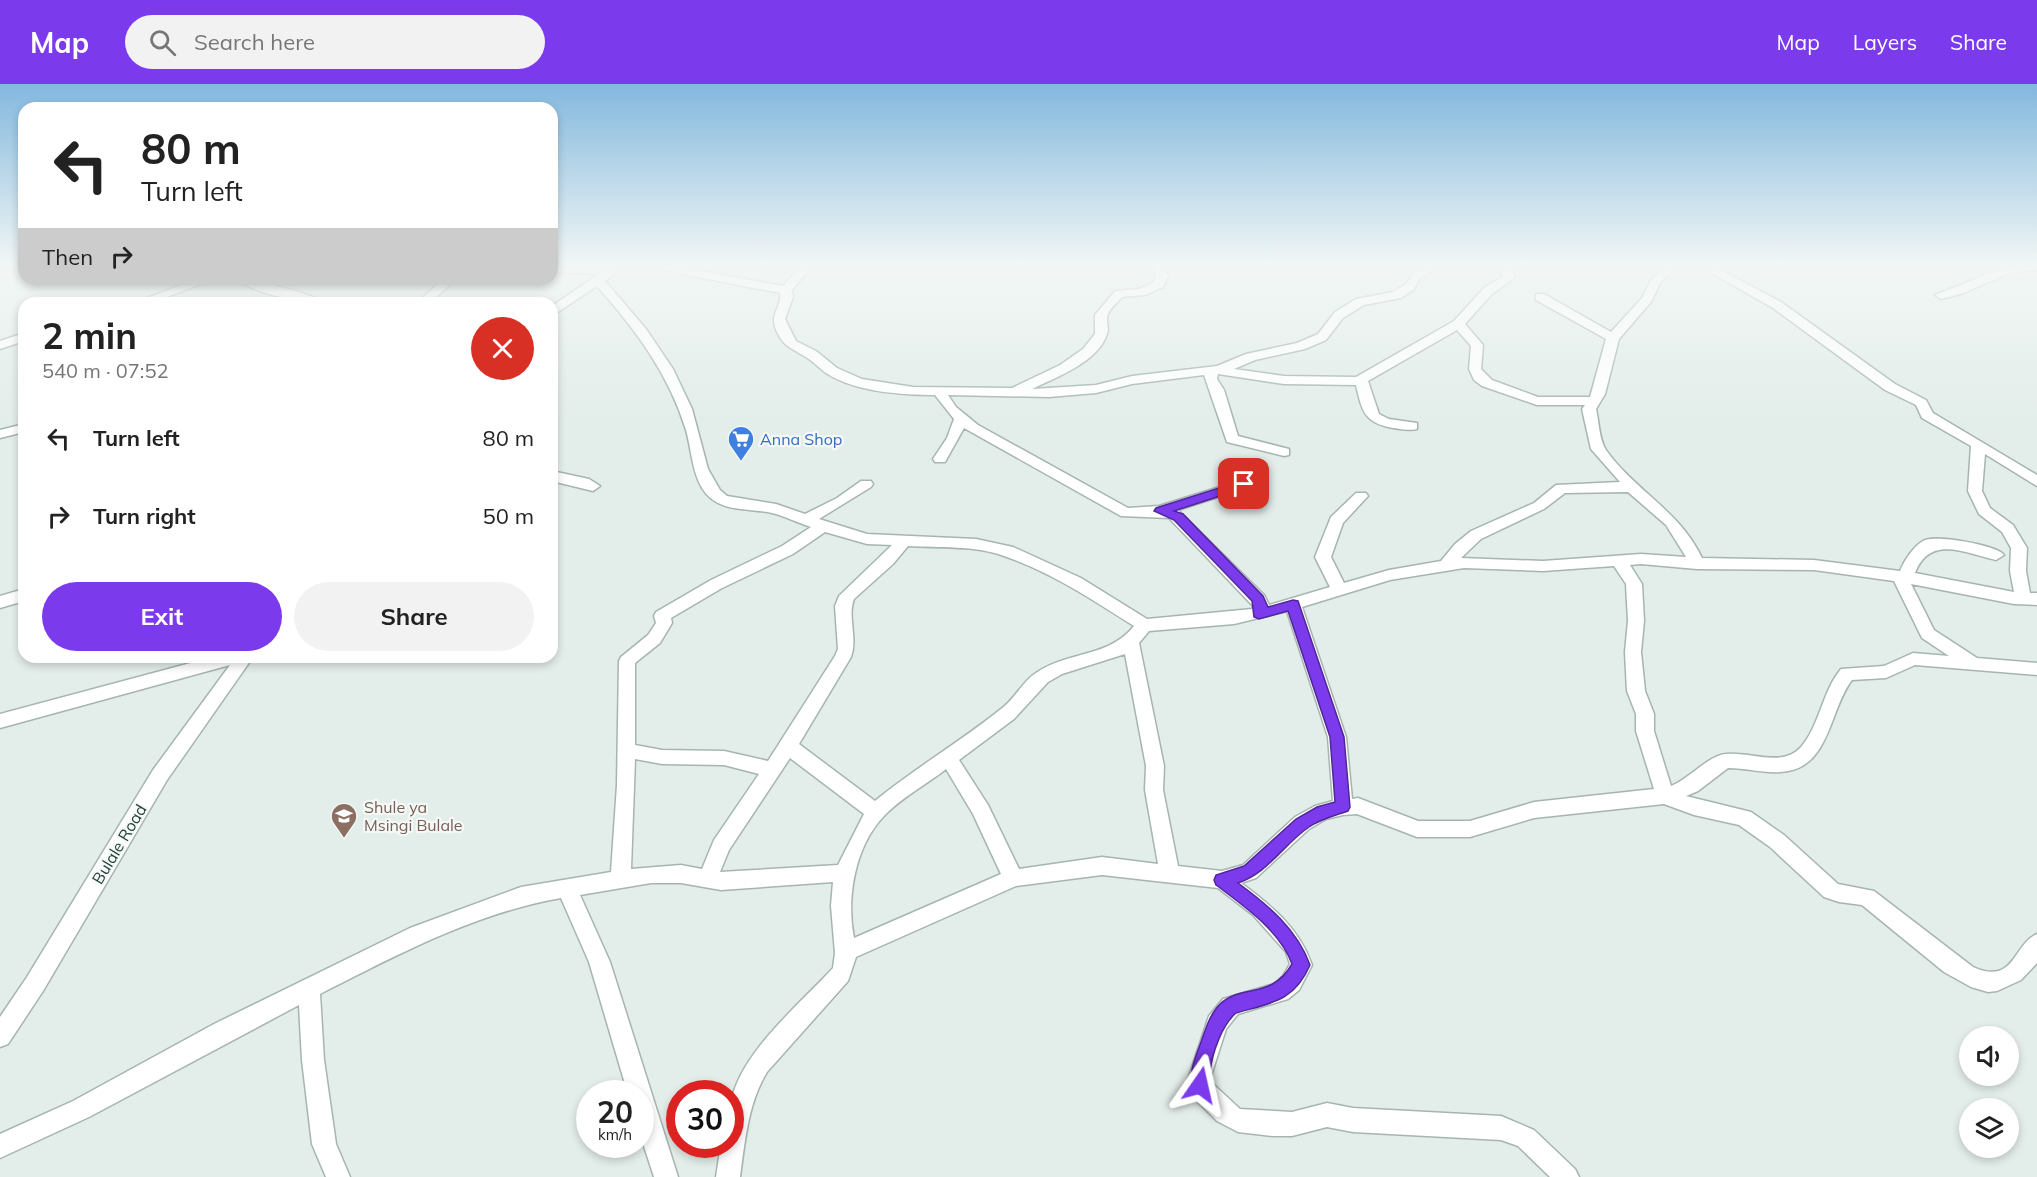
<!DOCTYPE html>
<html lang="en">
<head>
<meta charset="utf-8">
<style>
  body { margin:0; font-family:Mulish,sans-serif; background:#f2f2f2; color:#222; height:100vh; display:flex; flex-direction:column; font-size:22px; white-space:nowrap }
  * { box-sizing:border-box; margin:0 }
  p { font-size:20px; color:#767676 }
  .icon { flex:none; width:33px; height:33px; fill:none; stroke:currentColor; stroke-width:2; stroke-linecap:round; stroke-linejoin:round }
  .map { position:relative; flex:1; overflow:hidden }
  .drawer { position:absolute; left:18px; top:213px; width:540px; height:366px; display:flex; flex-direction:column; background:#fff; border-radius:18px; box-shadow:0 3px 9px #0003 }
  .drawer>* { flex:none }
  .hud { position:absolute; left:18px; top:18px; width:540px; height:183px; border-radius:18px; box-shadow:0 3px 9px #0003; background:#fff; color:#222; overflow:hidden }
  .controls { position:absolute; left:1959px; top:942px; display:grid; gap:12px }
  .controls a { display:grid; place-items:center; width:60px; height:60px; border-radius:50%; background:#fff; box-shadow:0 3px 9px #0003; font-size:30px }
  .speed { position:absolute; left:576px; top:996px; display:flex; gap:12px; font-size:30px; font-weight:700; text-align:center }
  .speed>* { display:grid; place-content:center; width:78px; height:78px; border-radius:50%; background:#fff; box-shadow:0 3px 9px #0003; line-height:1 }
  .speed small { font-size:15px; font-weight:400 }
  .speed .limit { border:9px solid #d22; background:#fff; color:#111 }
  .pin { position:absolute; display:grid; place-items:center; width:51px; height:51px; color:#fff; margin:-26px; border-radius:12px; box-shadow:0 3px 9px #0006 }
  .me { position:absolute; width:66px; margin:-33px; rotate:11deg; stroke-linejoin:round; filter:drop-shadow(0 0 4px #0008) }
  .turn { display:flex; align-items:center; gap:21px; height:126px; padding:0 24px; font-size:27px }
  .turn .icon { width:78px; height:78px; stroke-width:2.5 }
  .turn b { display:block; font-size:42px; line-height:51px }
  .then { display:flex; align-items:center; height:57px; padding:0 24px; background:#0003; gap:12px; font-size:22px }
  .round { display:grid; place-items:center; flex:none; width:63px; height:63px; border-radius:32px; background:#f2f2f2 }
  .head { display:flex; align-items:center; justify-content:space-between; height:102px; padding:0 24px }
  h1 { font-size:36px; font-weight:700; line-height:45px }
  .action { display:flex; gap:12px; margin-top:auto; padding:12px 24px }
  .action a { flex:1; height:69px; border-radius:36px; background:#7c3aed; color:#fff; font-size:24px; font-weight:700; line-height:69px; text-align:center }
  .action a+a { background:#f2f2f2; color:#222 }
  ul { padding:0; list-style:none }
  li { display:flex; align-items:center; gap:18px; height:78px; padding:0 24px }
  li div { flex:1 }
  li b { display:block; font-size:22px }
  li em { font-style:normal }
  header { display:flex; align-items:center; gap:36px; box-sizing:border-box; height:84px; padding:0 30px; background:#7c3aed; color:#fff }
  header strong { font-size:28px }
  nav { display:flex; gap:33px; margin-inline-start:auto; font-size:21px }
  .search { width:420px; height:54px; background:#f2f2f2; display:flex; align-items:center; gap:15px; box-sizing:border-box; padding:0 21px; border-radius:33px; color:#767676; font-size:22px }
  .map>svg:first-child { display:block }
</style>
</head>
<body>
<header>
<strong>Map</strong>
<div class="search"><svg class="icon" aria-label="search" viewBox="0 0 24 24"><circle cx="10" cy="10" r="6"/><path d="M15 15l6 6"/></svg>Search here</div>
<nav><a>Map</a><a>Layers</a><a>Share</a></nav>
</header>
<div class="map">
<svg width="2037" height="1093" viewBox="0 0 2037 1093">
  <rect width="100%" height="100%" fill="#e3ede9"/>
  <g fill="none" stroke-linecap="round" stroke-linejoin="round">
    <g stroke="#a6b5b1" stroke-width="3">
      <g id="minor">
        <path d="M552,183h70l-17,14 41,48 27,40 19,40 16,60 12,21 7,6 49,8 29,10 32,-16 24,-17h10l2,3 -2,3 -52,32 48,15 109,5 37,8 68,31 66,41 105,-10 1,-3 -84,-88 -48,-2 -157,-88 -19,34h-10l-2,-3 14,-21 7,-19 -19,-24c-34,0 -80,-3 -109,-22 -7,-5 -14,-13 -22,-17 -11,-7 -21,-10 -27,-24 -9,-18 5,-24 3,-39l-118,-23 -5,-3h21l105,19 17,-19h11l-19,23 1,7 -8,22 11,22 20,10 21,17 25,11 51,8 99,1 48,-23 23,-16 12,-15v-19l20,-24 24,-2 15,-7 2,-6 -4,-9h11l5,9 -5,11 -18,8 -23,2c-5,6 -16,14 -15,23 0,5 2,9 0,14 -9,28 -50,43 -75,55l64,-4 36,-9 85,-10 29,-12 51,-11 21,-9 17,-22 21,-13 37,-7 13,-8 7,-11 14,-6h14l-20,10 -7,12 -13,9 -37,7 -21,13 -17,22 -21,9 -50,11 -21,9 50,7 72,1 98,-56 30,-33 19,-12 -3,-9h10l5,10 -2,2 -21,15 -27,30 18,21 -2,24 11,11 46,17h52l16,-58 -70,-39v-6h8l67,38 31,-34 9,-18 13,-13h11l-15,16 -9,19 -32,37 -14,55 -9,15c3,12 3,31 10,41 29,41 73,60 96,108l112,2 86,11c4,-10 13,-24 23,-30 11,-7 74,4 81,14l-8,5c-31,-7 -66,-26 -81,13l99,19 -4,-21 1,-23 -9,-16 -23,-18 -11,-23 3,-45 -49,-28 -6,-13 -31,-15 -112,-82 -72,-41h14l66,35 114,82 31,16 7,13 104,62v11l-52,-32 -3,37 8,17 23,17 14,23 -1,23 4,22h7v12l-23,-1 -103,-20 23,46 43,28 60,5v12l-122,-10 -29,13 -34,2c-22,28 -22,84 -64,91 -20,4 -40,-3 -60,-3l-30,23 -12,5 65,16 33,23 54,49 36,7 99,76c42,19 40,-23 64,-33v29l-16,17 -24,11 -9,1 -17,-5 -27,-15 -82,-67 -23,-3 -15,-5 -54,-50 -31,-22 -45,-10 -30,-11 -130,14 -64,19h-53l-60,-23 -14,1 -17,4 -17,10 -53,49 -15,5c31,23 58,45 71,82l-13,25 -11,9 -50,15 -12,15 -16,50 2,4 28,26 52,3 35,-9 26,5 148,8 33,14 41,39 4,8h-29l-32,-31 -17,-6 -148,-8 -26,-5 -35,9h-19l-35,-4 -21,-11 -23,-23 -6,-19 21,-63 14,-17 51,-15 9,-8 7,-12 -4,-12 -33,-37 -35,-27 -116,-13 -86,11 -160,71 -8,24 -81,91c-19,31 -22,69 -27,105h-24l5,-33h9c0,-13 -1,-28 1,-41 8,-49 69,-99 102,-135l2,-15 -4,-47 2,-24 -112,8 -40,-7h-30l-71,12 30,67 68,215h-24l-14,-43v-40h-12l-39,-132 -28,-64c-86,15 -164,57 -241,96l4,66 12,84 14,33h-24l-14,-33 -10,-84 -3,-55 -210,112 -89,41v-24l73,-33 141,-77 196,-96 111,-41 90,-15 6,-87 2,-124 2,-4 27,-22 8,-12 -2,-7 2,-4 55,-32 71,-34 29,-19c-13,-4 -26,-11 -39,-14 -16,-4 -39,-2 -54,-10 -26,-13 -25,-49 -32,-73 -17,-56 -51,-101 -89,-144l-45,30v-10l47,-32 -47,-2zM1457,246l14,16 -2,23 5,11 8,6 55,19h48l-3,4 9,40 29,33 -64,3 -22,18 -63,28 -16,13 -14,17 -52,9 -45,13 -13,-26 12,-34 25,-27 -2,-3h-10l-25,24 -16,40 15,30 -61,18 -5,-10 -86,-85 71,-23 12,-10 -3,-8h-10l-2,6 -7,6 -80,25 -31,2 -150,-83 -22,-18 -8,-12 101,2 47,-4 36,-9 72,-9 23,67 57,14 5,-1v-6l-51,-13 -14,-46 -7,-11 1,-5 66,10 72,1c6,26 8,38 37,43 8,1 16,3 24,1v-6l-28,-4 -10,-5 -11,-33zM1628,408l38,33 20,32 -45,-3 -98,7 -82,-3 20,-19 63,-30 21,-16zM825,448l42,12 25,1 -53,51 -4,10 3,43 -3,7 -67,105 -44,-10 -62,-1 -27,-5v-82l25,-20 12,-20 -1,-5 51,-30 71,-34zM908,462c31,2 66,-1 96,10 47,16 89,44 130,70 -25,32 -67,25 -98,47 -14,9 -21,26 -35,36 -41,33 -86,59 -126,92l-76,-57 52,-87c7,-19 -4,-40 3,-58l39,-35zM1641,480l56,5 117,1 80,11 28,57 27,18 -36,-3 -29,13 -43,3c-19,23 -21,56 -40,78 -18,21 -51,4 -75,7 -17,1 -37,25 -55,32l-17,-55v-17l-9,-23 -4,-39 3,-31 -2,-37 -12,-19zM1614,482l12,18 2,37 -3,31 2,39 9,23v17l18,58 -120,13 -64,19h-52l-60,-23 -6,1 -6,-62 -44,-130 88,-27 74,-12 79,3zM1287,527l41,126 5,64 -18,5 -20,11 -52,48 -21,6 -44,-5 -15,-76 1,-24 -25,-123 10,-12 85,-7zM1125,570l21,112 -1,24 13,74 -56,-7 -83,12 -31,-64 -29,-45 55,-41 34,-37 14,-8zM790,674l74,56 -26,51 -118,7 9,-22zM635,675l27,5 62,1 35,9 -45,66 -12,29 -21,-4 -50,4zM946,685l27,45 28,60 -147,64c-8,-40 1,-91 29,-121 17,-19 43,-32 63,-48z"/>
        <polygon points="2037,183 2037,186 2009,189 1964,209 1941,215 1935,211 2003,184"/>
        <polygon points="197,195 214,195 151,219 134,219"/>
        <path d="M238,195c14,0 77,15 86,24 -21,0 -71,-9 -86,-24z"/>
        <polygon points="443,195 456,195 430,219 417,219"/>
        <polygon points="24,249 24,257 0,265 0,257"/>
        <polygon points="24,340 24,348 0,354 0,346"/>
        <polygon points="552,387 589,395 600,402 593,407 552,397"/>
        <polygon points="24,505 24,517 0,524 0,512"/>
        <polygon points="213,573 253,573 167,696 43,907 8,960 0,963 0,933 27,893 153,686 230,581 0,644 0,630"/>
      </g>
    </g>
    <use href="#minor" fill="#fff" fill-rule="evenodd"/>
  </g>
  <linearGradient id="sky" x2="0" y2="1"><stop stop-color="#83b8de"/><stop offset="0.54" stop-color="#f2f7f5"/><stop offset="1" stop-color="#f2f7f5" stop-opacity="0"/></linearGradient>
  <rect width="2037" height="336" fill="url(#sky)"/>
  <path fill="#7c3aed" stroke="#51269a" stroke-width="1.5" d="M1244,396l6,4 -2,3 -74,24 9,3 80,82 5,11 25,-7 5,1 46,136 6,70 -2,4c-14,5 -27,8 -39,16 -26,18 -41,46 -71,56 30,22 59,46 72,82 -16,37 -39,38 -74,48 -14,12 -24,40 -26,59 -1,7 -1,12 -3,19l-7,3 -7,-3c-5,-14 0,-27 5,-41 6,-15 10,-34 22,-46 23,-21 51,-4 72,-40 -12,-33 -48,-58 -76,-79l-2,-5 2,-5 28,-9 52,-47 21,-12 18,-5 -5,-65 -42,-126 -29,8 -5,-2 -2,-16 -78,-81 -20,-9 2,-3z"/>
  <defs>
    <g id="supermarket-pin" transform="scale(1.35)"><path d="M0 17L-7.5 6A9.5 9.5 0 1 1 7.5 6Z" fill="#3f7fe0" stroke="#f4f9f7"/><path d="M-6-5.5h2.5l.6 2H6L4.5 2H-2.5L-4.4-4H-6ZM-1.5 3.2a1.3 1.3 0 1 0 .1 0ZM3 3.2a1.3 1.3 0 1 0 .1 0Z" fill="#fff"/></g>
    <g id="school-pin" transform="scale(1.35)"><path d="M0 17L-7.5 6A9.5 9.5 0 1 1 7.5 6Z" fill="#8d6e63" stroke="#f4f9f7"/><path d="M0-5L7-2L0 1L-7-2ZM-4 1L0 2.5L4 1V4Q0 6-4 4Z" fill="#fff"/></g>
  </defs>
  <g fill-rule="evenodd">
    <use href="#supermarket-pin" x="741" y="355"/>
    <use href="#school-pin" x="344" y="732"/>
  </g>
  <g text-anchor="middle" stroke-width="4.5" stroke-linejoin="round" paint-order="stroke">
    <g font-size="16" fill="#366cbe" stroke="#f4f9f7" text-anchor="start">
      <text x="760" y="361">Anna Shop</text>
    </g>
    <g font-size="16" fill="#785e54" stroke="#f4f9f7" text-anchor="start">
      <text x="364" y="729">Shule ya<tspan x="364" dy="18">Msingi Bulale</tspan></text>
    </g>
    <g font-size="16" fill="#233e39" stroke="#f4f9f7">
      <text transform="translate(119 760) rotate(-59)" y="6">Bulale Road</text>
    </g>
  </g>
</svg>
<div class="controls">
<a><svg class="icon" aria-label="sound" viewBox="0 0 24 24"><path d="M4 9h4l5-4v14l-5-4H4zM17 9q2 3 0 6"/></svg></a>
<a><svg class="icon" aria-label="layers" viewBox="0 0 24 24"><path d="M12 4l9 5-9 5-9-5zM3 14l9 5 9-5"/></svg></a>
</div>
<div class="speed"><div>20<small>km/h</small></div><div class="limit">30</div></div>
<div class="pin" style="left:1244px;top:400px;background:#d93025"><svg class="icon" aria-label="arrive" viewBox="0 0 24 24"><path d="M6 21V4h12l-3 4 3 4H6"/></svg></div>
<svg class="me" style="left:1200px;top:1001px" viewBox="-20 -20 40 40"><path d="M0-17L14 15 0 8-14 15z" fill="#7c3aed" stroke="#fff" stroke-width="4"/></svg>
<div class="hud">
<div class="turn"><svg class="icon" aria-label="left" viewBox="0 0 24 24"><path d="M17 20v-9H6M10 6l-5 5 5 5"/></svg><div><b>80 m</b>Turn left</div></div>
<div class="then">Then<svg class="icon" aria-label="right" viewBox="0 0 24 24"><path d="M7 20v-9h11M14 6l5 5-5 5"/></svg></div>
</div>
<section class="drawer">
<div class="head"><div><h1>2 min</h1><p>540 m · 07:52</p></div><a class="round" style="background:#d93025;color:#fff"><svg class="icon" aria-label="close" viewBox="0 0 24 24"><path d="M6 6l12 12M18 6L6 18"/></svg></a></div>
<ul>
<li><svg class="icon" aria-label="left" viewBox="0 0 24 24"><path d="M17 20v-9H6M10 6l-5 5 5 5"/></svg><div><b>Turn left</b></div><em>80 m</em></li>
<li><svg class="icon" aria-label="right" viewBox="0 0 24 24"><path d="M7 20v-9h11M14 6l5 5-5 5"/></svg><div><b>Turn right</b></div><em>50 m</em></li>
</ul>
<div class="action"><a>Exit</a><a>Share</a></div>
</section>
</div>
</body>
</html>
